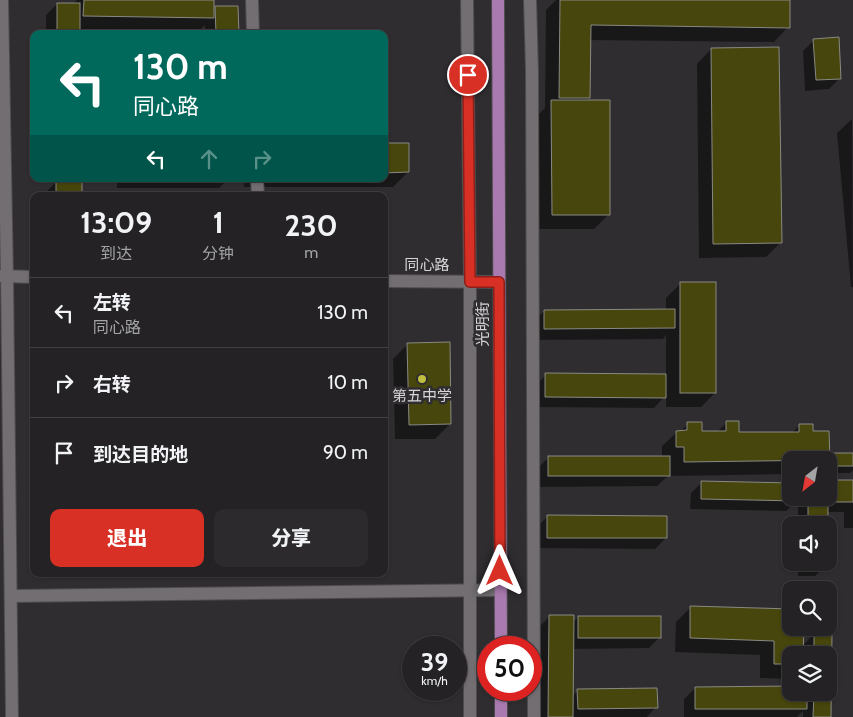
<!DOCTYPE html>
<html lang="zh">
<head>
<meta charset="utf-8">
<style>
  body { margin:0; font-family:Cabin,"Noto Sans SC",sans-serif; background:#2c2a2c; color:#f1f3f6; height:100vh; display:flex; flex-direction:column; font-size:19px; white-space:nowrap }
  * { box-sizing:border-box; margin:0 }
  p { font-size:16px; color:#a3a4a6 }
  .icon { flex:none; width:28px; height:28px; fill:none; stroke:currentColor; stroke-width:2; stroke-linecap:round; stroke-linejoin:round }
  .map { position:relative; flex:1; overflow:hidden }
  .details { position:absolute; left:30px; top:192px; width:358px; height:385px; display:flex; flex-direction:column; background:#242224; border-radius:10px; box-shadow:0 1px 4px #0004,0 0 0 1px #413f41 }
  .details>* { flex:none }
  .top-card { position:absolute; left:30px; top:30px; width:358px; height:152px; border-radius:10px; box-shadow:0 1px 4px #0004,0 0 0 1px #413f41; background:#00695c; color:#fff; overflow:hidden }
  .needle { width:32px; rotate:211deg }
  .controls { position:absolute; left:782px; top:451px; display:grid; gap:10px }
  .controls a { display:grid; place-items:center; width:55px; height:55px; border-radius:10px; background:#242224; box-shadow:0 1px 4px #0004,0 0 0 1px #413f41; font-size:25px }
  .speed { position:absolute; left:402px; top:636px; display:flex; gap:10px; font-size:25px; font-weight:700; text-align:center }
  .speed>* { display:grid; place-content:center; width:65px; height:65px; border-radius:50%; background:#242224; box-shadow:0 1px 4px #0004,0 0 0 1px #413f41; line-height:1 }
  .speed small { font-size:12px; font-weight:400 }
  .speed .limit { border:8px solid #d22; background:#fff; color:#111 }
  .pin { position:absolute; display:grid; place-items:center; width:42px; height:42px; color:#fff; margin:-21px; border:2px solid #fff; border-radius:50%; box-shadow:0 1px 5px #0007 }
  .me { position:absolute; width:55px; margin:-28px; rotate:0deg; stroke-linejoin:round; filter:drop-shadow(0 0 4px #0008) }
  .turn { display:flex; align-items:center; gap:18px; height:105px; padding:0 20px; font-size:22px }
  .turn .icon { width:65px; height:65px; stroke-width:2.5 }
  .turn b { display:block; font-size:35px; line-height:42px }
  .lanes { display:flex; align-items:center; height:48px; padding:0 20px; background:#0003; justify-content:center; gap:25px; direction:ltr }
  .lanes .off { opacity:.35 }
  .eta { display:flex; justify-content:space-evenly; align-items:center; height:85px; text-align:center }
  .eta b { font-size:30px; font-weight:800; line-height:35px }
  .primary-button { display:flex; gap:10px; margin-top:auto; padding:10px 20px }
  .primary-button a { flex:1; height:58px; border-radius:10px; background:#d93025; color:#fff; font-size:20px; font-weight:800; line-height:58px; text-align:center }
  .primary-button a+a { background:#2c2a2c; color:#f1f3f6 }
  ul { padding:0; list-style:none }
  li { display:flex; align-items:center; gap:15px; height:70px; padding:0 20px; border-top:1px solid #413f41 }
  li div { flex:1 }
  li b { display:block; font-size:19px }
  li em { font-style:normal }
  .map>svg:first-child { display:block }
</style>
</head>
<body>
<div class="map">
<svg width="853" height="717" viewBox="0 0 853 717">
  <rect width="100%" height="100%" fill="#302d30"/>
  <g fill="#0007">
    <polygon points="77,0 213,0 213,10 216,8 238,34 205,34 205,25 198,32 79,30 79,34 46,34 46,15 57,4 73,4"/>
    <polygon points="556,0 789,0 788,27 774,42 589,40 589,98 586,101 609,214 594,229 538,229 537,116 545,108 546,10"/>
    <polygon points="814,40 840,78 829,89 805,91 803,51"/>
    <polygon points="711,49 781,242 766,257 699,258 697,64"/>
    <polygon points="852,119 853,287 851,287 837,133"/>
    <polygon points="384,144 408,144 408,172 393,187 244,187 244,179 384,179"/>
    <polygon points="117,179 228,179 219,188 117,188"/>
    <polygon points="56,182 81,182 81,196 42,196"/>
    <polygon points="681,283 715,393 701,407 666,407 666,395 654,408 535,407 535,386 546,375 666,376 666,335 663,339 534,340 533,322 544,311 666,310 666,298"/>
    <polygon points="408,344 450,424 435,439 395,439 393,359"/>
    <polygon points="727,422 738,433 792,433 800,425 812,433 791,460 791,474 670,476 670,474 657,486 537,487 537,469 548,458 662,457 662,446 677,432 680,432 688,424 701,432 717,432"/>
    <polygon points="834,454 853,454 853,470 850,473 829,473 828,460"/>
    <polygon points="702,482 791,484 791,498 829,498 829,482 853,482 853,528 844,528 844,512 826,512 826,525 798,525 798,500 786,511 690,509 691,493"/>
    <polygon points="548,516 666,538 655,549 537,548 537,527"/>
    <polygon points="798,562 826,562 826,565 815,576 798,576"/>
    <polygon points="691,607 791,610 791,628 803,628 802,646 814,634 830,634 830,717 803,717 803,711 797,717 684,717 684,699 695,688 791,687 791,692 829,692 829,655 791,655 791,675 787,679 760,678 760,655 675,652 676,622"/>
    <polygon points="550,616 572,623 578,617 660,637 649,648 572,649 572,697 578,690 656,707 647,717 534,717 535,631"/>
  </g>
  <g fill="#47460d" stroke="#898984">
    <polygon points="84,0 214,0 214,18 83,16"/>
    <polygon points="560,0 790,0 790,28 591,25 590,98 559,98"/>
    <rect x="57" y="3" width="23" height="31"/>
    <polygon points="215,6 238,6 239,34 216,34"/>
    <polygon points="839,37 841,79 816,80 813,39"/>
    <polygon points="779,47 782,243 713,244 711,48"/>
    <polygon points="551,100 610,100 610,215 552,215"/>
    <polygon points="384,143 409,143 409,172 384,173"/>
    <rect x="56" y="181" width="26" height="15"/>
    <rect x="680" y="282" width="36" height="111"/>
    <polygon points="675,309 675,328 544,329 544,310"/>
    <polygon points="450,342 451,424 409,425 407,343"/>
    <polygon points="545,373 666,374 666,398 545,397"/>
    <polygon points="726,421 739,421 739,432 799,432 799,424 813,424 813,431 829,431 830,460 684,462 684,447 676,447 676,431 687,430 687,422 702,422 702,431 726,431"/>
    <rect x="834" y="453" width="19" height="13"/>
    <rect x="548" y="456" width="122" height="20"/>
    <polygon points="829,480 853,480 853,502 828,502 828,525 808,525 808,498 829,498"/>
    <polygon points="701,481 791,483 791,498 799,498 799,501 701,499"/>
    <polygon points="547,515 667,516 667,538 547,538"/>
    <rect x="808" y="562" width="20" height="3"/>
    <polygon points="690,606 791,609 791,628 804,628 803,655 791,655 791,664 774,664 774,641 690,638"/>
    <polygon points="549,615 574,615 573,717 548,717"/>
    <rect x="578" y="616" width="83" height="22"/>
    <polygon points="814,633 832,633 831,717 813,717 814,692 829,692 829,655 814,655"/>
    <polygon points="791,686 791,692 807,692 807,709 695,709 695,687"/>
    <polygon points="657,688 658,708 578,709 577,689"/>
  </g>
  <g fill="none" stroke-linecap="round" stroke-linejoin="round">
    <g stroke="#4d4b4d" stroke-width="14">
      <g id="minor">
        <polyline points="2,0 7,276 12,717"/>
        <polyline points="252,0 253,34"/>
        <polyline points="467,0 470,282 470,717"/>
        <polyline points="530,0 532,71 534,717"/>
        <polyline points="257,179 258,196"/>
        <polyline points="0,276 34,277"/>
        <polyline points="384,281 499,282"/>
        <polyline points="11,596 500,590"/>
      </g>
    </g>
    <g stroke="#4d4b4d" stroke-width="14">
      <g id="major">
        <polyline points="498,0 501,648"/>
        <polyline points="501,690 501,717"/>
      </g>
    </g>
    <use href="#minor" stroke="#726e72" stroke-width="12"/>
    <use href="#major" stroke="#a97aaf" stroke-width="12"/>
  </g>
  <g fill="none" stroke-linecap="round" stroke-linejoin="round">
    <g stroke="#8d1f18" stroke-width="12">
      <polyline id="route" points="468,75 470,282 499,282 500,571"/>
    </g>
    <use href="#route" stroke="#d93025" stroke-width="9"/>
  </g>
  <circle fill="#c0be40" stroke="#302d30" stroke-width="2" cx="422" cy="379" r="5"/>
  <g text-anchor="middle" stroke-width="5" stroke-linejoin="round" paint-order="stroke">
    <g font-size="15" fill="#d7d5d7" stroke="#302d30">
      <text x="427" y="270">同心路</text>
      <text transform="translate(483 324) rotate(-90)" y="5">光明街</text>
    </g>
    <g font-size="15" fill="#d7d5d7" stroke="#302d30">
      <text x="422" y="401">第五中学</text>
    </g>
  </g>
</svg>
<div class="controls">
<a><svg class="needle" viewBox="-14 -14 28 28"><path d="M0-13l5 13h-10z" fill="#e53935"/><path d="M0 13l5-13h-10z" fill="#a3a4a6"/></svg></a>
<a><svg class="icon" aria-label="sound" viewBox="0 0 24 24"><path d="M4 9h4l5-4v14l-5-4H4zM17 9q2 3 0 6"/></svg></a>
<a><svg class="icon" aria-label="search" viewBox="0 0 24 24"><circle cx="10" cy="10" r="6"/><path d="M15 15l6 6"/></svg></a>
<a><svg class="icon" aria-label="layers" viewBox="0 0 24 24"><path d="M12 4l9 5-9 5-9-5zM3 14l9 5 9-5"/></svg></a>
</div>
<div class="speed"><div>39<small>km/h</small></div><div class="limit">50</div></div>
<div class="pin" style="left:468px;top:75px;background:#d93025"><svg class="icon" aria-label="arrive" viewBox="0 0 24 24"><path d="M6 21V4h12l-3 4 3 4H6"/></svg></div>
<svg class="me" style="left:500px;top:571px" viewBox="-20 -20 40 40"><path d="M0-17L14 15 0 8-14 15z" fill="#d93025" stroke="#fff" stroke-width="4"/></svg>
<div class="top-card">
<div class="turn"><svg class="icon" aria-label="left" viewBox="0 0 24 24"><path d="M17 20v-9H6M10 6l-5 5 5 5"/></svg><div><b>130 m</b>同心路</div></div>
<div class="lanes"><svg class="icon" aria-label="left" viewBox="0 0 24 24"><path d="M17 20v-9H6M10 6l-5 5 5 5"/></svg><svg class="icon off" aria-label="ahead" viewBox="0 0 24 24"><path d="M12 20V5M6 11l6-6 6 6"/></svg><svg class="icon off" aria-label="right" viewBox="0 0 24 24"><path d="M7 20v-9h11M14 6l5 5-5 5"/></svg></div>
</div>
<section class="details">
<div class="eta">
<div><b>13:09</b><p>到达</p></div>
<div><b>1</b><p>分钟</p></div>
<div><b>230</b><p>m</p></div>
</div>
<ul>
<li><svg class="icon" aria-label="left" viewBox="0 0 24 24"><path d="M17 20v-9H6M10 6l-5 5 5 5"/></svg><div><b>左转</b><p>同心路</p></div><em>130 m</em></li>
<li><svg class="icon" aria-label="right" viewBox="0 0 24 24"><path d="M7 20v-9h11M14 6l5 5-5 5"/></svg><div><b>右转</b></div><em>10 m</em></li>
<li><svg class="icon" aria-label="arrive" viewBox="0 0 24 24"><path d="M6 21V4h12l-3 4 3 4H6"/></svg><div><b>到达目的地</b></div><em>90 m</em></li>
</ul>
<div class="primary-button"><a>退出</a><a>分享</a></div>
</section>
</div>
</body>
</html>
